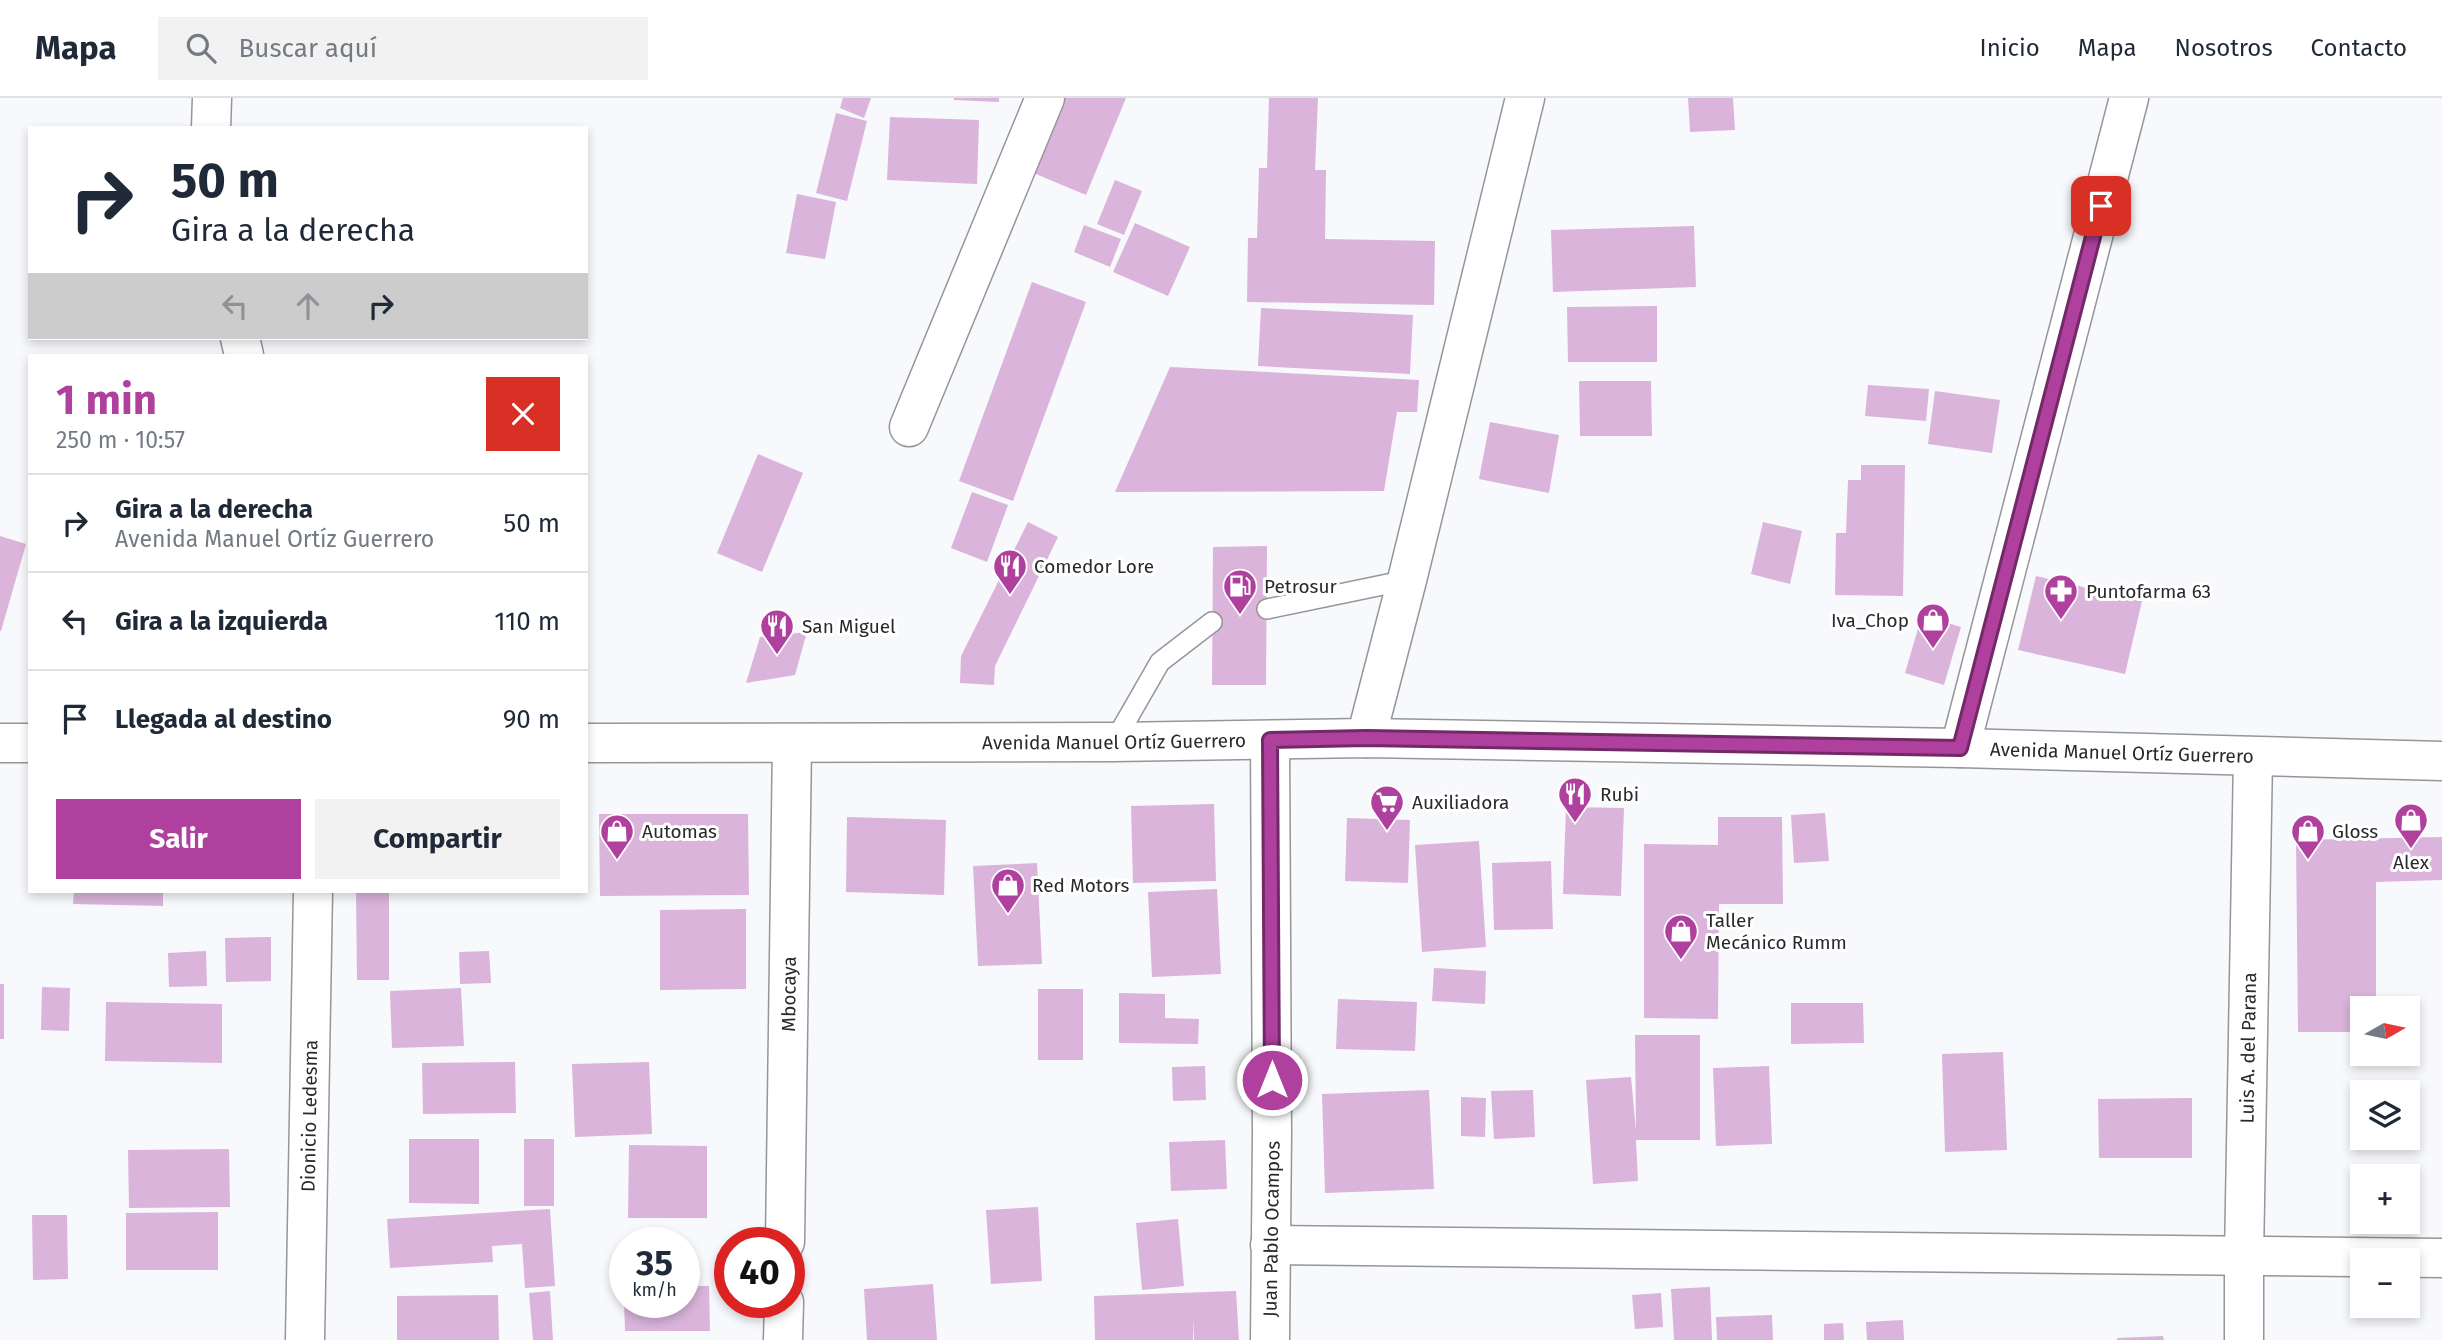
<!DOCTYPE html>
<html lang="es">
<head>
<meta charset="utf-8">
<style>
  body { margin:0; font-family:"Fira Sans",sans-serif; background:#f2f2f3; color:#1f2937; height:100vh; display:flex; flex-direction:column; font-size:26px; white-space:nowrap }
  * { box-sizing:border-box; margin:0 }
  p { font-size:23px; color:#747a83 }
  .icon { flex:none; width:38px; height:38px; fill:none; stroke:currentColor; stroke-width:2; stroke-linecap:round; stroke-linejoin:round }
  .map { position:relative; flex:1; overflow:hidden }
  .sheet { position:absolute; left:28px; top:256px; width:560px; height:539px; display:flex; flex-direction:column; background:#fff; border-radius:0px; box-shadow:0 4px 10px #0003 }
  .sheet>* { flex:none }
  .hud { position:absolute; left:28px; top:28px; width:560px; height:214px; border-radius:0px; box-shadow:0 4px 10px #0003; background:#fff; color:#1f2937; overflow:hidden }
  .needle { width:46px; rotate:81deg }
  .fabs { position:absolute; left:2350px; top:898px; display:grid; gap:14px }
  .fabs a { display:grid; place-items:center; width:70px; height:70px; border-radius:0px; background:#fff; box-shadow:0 4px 10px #0003; font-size:35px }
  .speed { position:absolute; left:609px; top:1129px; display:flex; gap:14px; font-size:35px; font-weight:700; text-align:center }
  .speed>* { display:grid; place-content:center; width:91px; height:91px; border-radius:50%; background:#fff; box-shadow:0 4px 10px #0003; line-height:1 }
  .speed small { font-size:18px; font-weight:400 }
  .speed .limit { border:10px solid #d22; background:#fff; color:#111 }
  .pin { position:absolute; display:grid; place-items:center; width:60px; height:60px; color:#fff; margin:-30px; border-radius:14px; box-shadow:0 4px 10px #0006 }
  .me { position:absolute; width:77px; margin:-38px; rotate:0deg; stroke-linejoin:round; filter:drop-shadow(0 0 5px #0008) }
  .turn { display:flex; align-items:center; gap:24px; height:147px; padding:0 28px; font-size:32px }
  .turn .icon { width:91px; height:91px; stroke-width:2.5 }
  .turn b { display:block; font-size:49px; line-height:60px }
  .lanes { display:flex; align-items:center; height:66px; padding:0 28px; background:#0003; justify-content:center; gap:35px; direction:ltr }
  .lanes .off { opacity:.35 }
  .round { display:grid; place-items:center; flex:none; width:74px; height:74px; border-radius:0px; background:#f2f2f3 }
  .headline { display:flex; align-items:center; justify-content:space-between; height:119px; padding:0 28px }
  h1 { font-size:42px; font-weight:700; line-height:52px; color:#af409e }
  .primary-button { display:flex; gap:14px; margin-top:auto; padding:14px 28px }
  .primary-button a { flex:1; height:80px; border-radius:0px; background:#af409e; color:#fff; font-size:28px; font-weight:700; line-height:80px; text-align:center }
  .primary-button a+a { background:#f2f2f3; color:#1f2937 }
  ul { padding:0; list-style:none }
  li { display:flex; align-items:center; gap:21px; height:98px; padding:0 28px; border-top:2px solid #e0e1e3 }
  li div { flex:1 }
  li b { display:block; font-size:26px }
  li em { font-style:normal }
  header { display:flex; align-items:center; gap:42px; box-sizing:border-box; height:98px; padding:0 35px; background:#fff; border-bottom:2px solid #e0e1e3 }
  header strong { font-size:33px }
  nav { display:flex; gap:38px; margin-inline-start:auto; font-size:24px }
  .search { width:490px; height:63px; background:#f2f2f3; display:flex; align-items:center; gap:18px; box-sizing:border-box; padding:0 24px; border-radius:0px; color:#747a83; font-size:26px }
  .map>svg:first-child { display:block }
</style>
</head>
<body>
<header>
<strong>Mapa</strong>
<div class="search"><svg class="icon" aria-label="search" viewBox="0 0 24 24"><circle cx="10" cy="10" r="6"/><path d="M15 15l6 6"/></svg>Buscar aquí</div>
<nav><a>Inicio</a><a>Mapa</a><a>Nosotros</a><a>Contacto</a></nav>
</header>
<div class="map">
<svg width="2442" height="1242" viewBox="0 0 2442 1242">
  <rect width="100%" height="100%" fill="#f8f9fc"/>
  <g fill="#dab4db">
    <polygon points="843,0 871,0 864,20 840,10"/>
    <polygon points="954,0 999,0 999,4 954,2"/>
    <polygon points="1061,0 1126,0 1086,97 1031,74"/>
    <polygon points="1269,0 1318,0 1315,72 1326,72 1325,141 1435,143 1434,207 1247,204 1248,140 1257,140 1259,70 1267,70"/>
    <polygon points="1688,0 1733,0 1735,32 1690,34"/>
    <polygon points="836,15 867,23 847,103 816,95"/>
    <polygon points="890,19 979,22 977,86 887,82"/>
    <polygon points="1115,82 1142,93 1124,137 1097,126"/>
    <polygon points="797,96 836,104 825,161 786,155"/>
    <polygon points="1135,125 1190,149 1168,198 1113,174"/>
    <polygon points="1084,127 1121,141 1110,169 1074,154"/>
    <polygon points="1694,128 1696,189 1553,194 1551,132"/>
    <polygon points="1032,184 1086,204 1013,403 959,383"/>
    <polygon points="1657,208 1657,264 1568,264 1567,209"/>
    <polygon points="1261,210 1413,217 1410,276 1258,268"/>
    <polygon points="1170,269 1419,282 1417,314 1397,314 1384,393 1115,394"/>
    <polygon points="1579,283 1651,283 1652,338 1580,338"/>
    <polygon points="1868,287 1929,291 1926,323 1865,318"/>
    <polygon points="1935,293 2000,302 1992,355 1928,346"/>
    <polygon points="1490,324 1559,337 1549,395 1479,381"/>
    <polygon points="758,356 803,375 762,474 717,455"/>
    <polygon points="1861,367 1905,367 1903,498 1835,497 1836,435 1846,435 1848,382 1861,382"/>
    <polygon points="972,394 1008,407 987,464 951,450"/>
    <polygon points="1028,424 1058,439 995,568 994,587 960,585 961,558"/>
    <polygon points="1763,424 1802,433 1790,486 1751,476"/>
    <polygon points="0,438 26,446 1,533 0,533"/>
    <polygon points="1267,448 1266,587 1212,587 1213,449"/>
    <polygon points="2036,478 2142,503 2125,576 2018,552"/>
    <polygon points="1922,517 1961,529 1944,587 1905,575"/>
    <polygon points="807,534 795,577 746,585 760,539"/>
    <polygon points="1214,706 1216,783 1133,785 1131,708"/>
    <polygon points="1566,709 1624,710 1621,798 1563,796"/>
    <polygon points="1825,715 1829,763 1794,765 1791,717"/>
    <polygon points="599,716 748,716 749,797 600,798"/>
    <polygon points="847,719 946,722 944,797 846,794"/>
    <polygon points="1718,719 1782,719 1783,806 1719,806 1718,921 1644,920 1644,746 1718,747"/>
    <polygon points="1347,720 1410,722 1408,785 1345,783"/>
    <polygon points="2442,739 2442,782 2376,784 2376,910 2362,910 2362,934 2298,934 2296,742"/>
    <polygon points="1479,743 1486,849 1422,854 1415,747"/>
    <polygon points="1551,763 1553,831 1494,832 1492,765"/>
    <polygon points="1037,765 1042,866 978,868 973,768"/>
    <polygon points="1217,791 1221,876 1152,879 1148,794"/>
    <polygon points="74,793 163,793 163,808 73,806"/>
    <polygon points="356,793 389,793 389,882 357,882"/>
    <polygon points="746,811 746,891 660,892 660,812"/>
    <polygon points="271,839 271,883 226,884 225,840"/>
    <polygon points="206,853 207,888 169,889 168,855"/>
    <polygon points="489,853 491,885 460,886 459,854"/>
    <polygon points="1434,870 1486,873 1485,906 1432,903"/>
    <rect x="0" y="886" width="4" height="55"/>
    <polygon points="42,889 70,890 69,933 41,932"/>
    <polygon points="461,890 464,948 392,950 390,893"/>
    <rect x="1038" y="891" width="45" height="71"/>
    <polygon points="1119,895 1165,896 1165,920 1199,921 1198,946 1119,945"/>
    <polygon points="1338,901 1417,904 1415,953 1336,951"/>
    <polygon points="106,904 222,906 222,965 105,963"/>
    <polygon points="1791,905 1863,905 1864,945 1791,946"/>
    <polygon points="1635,937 1700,937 1700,1042 1636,1042 1638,1083 1593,1086 1586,982 1631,979 1636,1033"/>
    <polygon points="2003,954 2007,1052 1945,1054 1942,956"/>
    <polygon points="515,964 516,1015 423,1016 422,965"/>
    <polygon points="649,964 652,1036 575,1039 572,966"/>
    <polygon points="1205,968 1206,1002 1173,1003 1172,969"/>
    <polygon points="1769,968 1772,1046 1716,1048 1713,970"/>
    <polygon points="1429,992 1434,1091 1325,1095 1322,996"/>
    <polygon points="1533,992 1535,1039 1494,1041 1491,993"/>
    <polygon points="1461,999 1486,1000 1485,1039 1461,1038"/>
    <polygon points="2192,1000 2192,1060 2099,1060 2098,1001"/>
    <polygon points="409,1041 479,1041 479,1106 409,1105"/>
    <rect x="524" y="1041" width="30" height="67"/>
    <polygon points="1225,1042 1227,1091 1171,1093 1169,1044"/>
    <polygon points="629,1047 707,1048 707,1120 628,1120"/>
    <polygon points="229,1051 230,1109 129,1110 128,1052"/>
    <polygon points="1038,1109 1042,1183 991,1186 986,1112"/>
    <polygon points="550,1111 555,1188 525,1190 522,1146 492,1148 493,1164 390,1170 387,1121"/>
    <polygon points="218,1114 218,1172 126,1172 126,1115"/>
    <polygon points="32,1117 67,1117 68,1181 33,1182"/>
    <polygon points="1178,1121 1184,1188 1142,1192 1136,1125"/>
    <polygon points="933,1186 937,1242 867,1242 864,1191"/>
    <polygon points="684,1188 709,1188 710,1233 625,1233 624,1204 684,1204"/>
    <polygon points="1710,1189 1712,1242 1674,1242 1671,1191"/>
    <polygon points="550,1193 553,1242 533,1242 529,1195"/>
    <polygon points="1236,1193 1239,1242 1194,1242 1193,1220 1193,1242 1095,1242 1094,1198"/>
    <polygon points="1661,1195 1663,1229 1635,1231 1632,1197"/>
    <polygon points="498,1197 499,1242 397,1242 397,1198"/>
    <polygon points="1772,1217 1773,1242 1717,1242 1716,1219"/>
    <polygon points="1903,1222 1904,1242 1867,1242 1866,1224"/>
    <polygon points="1843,1225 1844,1242 1824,1242 1824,1226"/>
    <polygon points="2163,1238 2164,1242 2117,1242 2117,1240"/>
  </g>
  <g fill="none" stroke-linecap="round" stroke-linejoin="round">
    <g stroke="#959699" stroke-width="22">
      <g id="lane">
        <polyline points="1267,511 1407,482"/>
        <polyline points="1114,644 1160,564 1212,524"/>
      </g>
    </g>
    <g stroke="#959699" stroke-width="41">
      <g id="street">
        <polyline points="211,30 212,0"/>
        <polyline points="240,240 244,257"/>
        <polyline points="909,329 1045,0"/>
        <polyline points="1366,640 1407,482 1525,0"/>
        <polyline points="1960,650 2129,0"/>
        <path id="s1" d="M785,1144l7,-498"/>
        <polyline points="1270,1147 2442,1160"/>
        <path id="s2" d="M305,1242l8,-449"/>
        <polyline points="783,1242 784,1204"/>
        <path id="s3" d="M2244,1242v-83l9,-500"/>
      </g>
    </g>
    <g stroke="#959699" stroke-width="41">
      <polyline id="secondary" points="1270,642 1272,1035 1270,1242"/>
    </g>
    <g stroke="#959699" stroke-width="41">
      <g id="primary">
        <polyline points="0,645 30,645"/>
        <path id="s4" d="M586,645l528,-1 252,-4 594,10 482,13"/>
      </g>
    </g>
    <use href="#lane" stroke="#fff" stroke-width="19"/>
    <use href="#street" stroke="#fff" stroke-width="38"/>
    <use href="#secondary" stroke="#fff" stroke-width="38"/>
    <use href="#primary" stroke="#fff" stroke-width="38"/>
  </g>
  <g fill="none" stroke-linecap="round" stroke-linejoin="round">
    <g stroke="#722a67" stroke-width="18">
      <polyline id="route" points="1272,982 1270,642 1366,640 1960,650 2101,108"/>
    </g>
    <use href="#route" stroke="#af409e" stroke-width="12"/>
  </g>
  <defs>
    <g id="restaurant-pin" transform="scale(1.75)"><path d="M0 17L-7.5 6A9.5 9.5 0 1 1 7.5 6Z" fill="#af409e" stroke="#fff"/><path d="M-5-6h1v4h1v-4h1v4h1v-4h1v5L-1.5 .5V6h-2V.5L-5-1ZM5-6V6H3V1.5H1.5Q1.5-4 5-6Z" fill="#fff"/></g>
    <g id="fuel-pin" transform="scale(1.75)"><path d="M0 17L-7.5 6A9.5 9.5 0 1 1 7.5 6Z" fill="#af409e" stroke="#fff"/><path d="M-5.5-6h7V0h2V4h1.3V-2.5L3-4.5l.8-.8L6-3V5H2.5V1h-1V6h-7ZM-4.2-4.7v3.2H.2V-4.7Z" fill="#fff"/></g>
    <g id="pharmacy-pin" transform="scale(1.75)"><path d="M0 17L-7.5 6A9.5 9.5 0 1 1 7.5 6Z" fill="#af409e" stroke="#fff"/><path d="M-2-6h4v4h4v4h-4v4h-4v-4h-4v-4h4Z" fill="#fff"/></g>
    <g id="shop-pin" transform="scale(1.75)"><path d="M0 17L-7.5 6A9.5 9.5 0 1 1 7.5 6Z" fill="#af409e" stroke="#fff"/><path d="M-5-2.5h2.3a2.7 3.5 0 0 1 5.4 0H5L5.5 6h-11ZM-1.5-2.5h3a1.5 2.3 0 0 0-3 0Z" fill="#fff"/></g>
    <g id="supermarket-pin" transform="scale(1.75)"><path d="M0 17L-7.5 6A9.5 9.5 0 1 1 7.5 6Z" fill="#af409e" stroke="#fff"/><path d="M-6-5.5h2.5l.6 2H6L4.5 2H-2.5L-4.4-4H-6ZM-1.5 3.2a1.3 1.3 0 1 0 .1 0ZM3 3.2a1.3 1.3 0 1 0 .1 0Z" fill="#fff"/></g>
  </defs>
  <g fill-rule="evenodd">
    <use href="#restaurant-pin" x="1010" y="468"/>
    <use href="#fuel-pin" x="1240" y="488"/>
    <use href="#pharmacy-pin" x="2061" y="493"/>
    <use href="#shop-pin" x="1933" y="522"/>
    <use href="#restaurant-pin" x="777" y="528"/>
    <use href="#restaurant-pin" x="1575" y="696"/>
    <use href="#supermarket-pin" x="1387" y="704"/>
    <use href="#shop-pin" x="2411" y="722"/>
    <use href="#shop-pin" x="617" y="733"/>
    <use href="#shop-pin" x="2308" y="733"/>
    <use href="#shop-pin" x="1008" y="787"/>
    <use href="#shop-pin" x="1681" y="833"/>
  </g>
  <g text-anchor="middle" stroke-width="6" stroke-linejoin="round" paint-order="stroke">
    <g font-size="19" fill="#29292a" stroke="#fff" text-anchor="start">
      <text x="1034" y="475">Comedor Lore</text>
      <text x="1264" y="495">Petrosur</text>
      <text x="2086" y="500">Puntofarma 63</text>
      <text x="1909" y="529" text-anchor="end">Iva_Chop</text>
      <text x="802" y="535">San Miguel</text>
      <text x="1600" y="703">Rubi</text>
      <text x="1412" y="711">Auxiliadora</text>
      <text x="642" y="740">Automas</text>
      <text x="2332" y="740">Gloss</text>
      <text x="2411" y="771" text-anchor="middle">Alex</text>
      <text x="1032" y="794">Red Motors</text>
      <text x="1706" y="829">Taller<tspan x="1706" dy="22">Mecánico Rumm</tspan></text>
    </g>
    <g font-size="19" fill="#29292a" stroke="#fff">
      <text dy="7" stroke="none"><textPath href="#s4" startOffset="528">Avenida Manuel Ortíz Guerrero</textPath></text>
      <text dy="7" stroke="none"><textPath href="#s4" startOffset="1536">Avenida Manuel Ortíz Guerrero</textPath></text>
      <text dy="7" stroke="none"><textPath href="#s1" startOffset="248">Mbocaya</textPath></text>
      <text dy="7" stroke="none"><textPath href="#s3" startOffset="292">Luis A. del Parana</textPath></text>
      <text dy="7" stroke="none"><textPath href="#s2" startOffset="224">Dionicio Ledesma</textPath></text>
      <text transform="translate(1271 1131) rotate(-89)" y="7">Juan Pablo Ocampos</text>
    </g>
  </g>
</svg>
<div class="fabs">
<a><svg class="needle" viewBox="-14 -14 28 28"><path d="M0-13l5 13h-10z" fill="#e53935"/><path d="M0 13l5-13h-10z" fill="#747a83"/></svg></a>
<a><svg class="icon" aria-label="layers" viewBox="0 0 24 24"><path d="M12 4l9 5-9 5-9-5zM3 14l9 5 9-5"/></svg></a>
<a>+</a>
<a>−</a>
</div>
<div class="speed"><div>35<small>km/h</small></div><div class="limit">40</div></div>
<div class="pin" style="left:2101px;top:108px;background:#d93025"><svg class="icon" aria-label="arrive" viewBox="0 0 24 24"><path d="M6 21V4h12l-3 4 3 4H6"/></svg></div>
<svg class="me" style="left:1272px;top:982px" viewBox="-20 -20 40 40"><circle r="17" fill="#af409e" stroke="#fff" stroke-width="3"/><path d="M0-11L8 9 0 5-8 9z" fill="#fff"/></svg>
<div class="hud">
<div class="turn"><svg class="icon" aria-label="right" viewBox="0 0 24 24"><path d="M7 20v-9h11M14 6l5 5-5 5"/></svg><div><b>50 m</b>Gira a la derecha</div></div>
<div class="lanes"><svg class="icon off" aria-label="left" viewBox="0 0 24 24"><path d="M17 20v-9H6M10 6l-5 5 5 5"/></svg><svg class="icon off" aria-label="ahead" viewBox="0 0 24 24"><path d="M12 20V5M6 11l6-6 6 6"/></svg><svg class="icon" aria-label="right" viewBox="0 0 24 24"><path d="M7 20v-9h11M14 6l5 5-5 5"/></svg></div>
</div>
<section class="sheet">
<div class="headline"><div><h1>1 min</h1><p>250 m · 10:57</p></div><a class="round" style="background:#d93025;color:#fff"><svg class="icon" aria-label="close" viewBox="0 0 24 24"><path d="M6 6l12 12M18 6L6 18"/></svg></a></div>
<ul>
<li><svg class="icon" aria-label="right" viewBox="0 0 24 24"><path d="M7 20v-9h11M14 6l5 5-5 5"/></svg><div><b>Gira a la derecha</b><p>Avenida Manuel Ortíz Guerrero</p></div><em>50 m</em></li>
<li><svg class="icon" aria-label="left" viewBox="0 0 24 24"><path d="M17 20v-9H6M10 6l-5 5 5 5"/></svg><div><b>Gira a la izquierda</b></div><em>110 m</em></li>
<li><svg class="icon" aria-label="arrive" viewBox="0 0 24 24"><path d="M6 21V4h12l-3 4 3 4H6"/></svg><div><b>Llegada al destino</b></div><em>90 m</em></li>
</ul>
<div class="primary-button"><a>Salir</a><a>Compartir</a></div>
</section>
</div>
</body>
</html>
